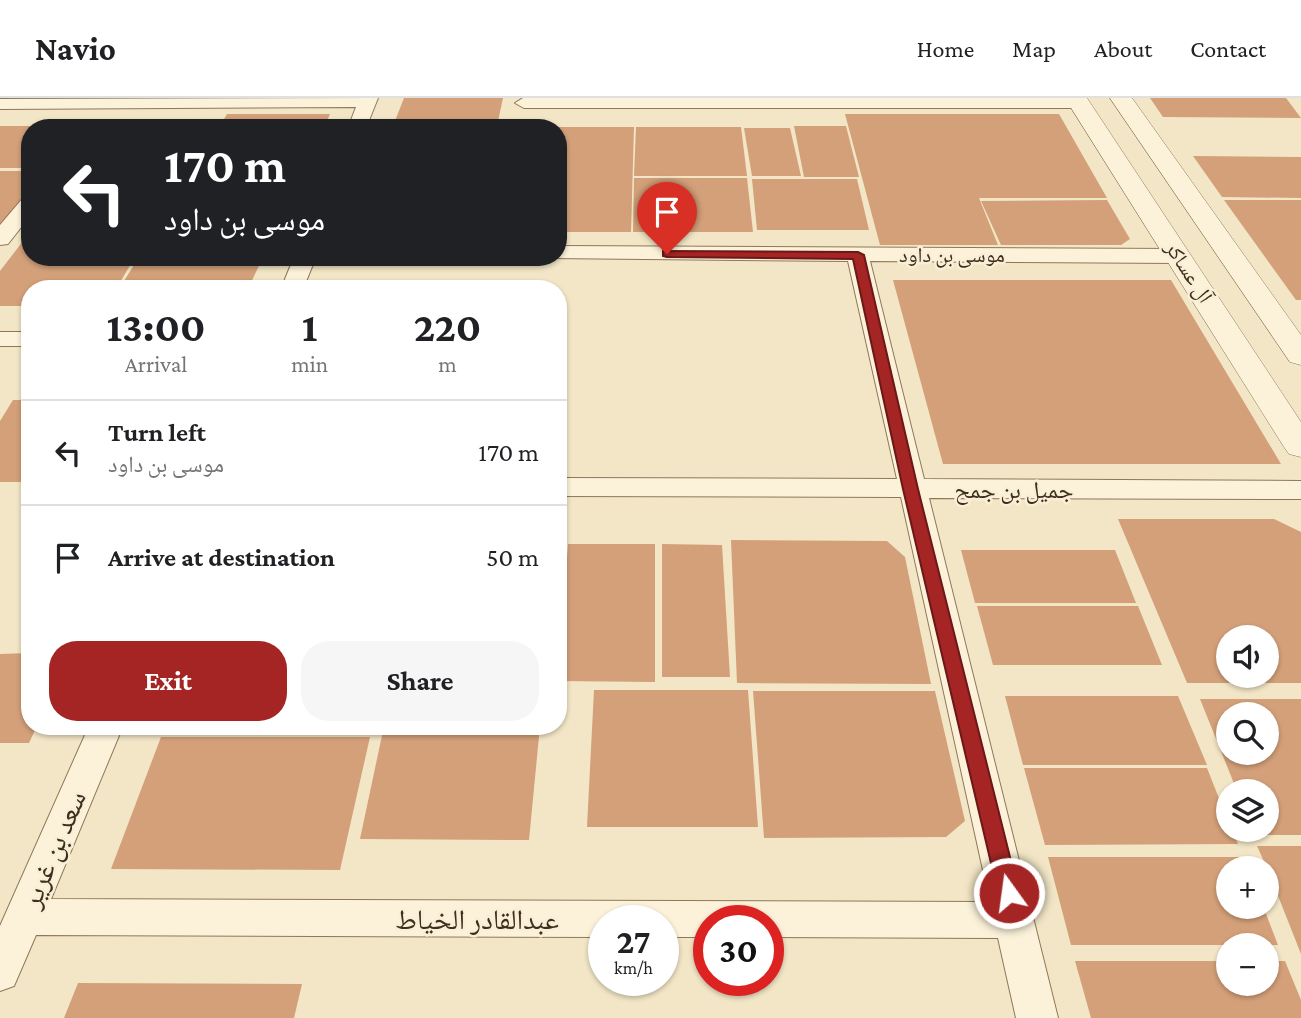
<!DOCTYPE html>
<html lang="en">
<head>
<meta charset="utf-8">
<style>
  body { margin:0; font-family:"Crimson Pro","Noto Naskh Arabic",serif; background:#f6f6f6; color:#202124; height:100vh; display:flex; flex-direction:column; font-size:26px; white-space:nowrap }
  * { box-sizing:border-box; margin:0 }
  p { font-size:23px; color:#757577 }
  .icon { flex:none; width:38px; height:38px; fill:none; stroke:currentColor; stroke-width:2; stroke-linecap:round; stroke-linejoin:round }
  .map { position:relative; flex:1; overflow:hidden }
  .sheet { position:absolute; left:21px; top:182px; width:546px; height:455px; display:flex; flex-direction:column; background:#fff; border-radius:28px; box-shadow:0 2px 5px #0004 }
  .sheet>* { flex:none }
  .banner { position:absolute; left:21px; top:21px; width:546px; height:147px; border-radius:28px; box-shadow:0 2px 5px #0004; background:#202124; color:#fff; overflow:hidden }
  .fabs { position:absolute; left:1216px; top:527px; display:grid; gap:14px }
  .fabs a { display:grid; place-items:center; width:63px; height:63px; border-radius:50%; background:#fff; box-shadow:0 2px 5px #0004; font-size:35px }
  .speed { position:absolute; left:588px; top:807px; display:flex; gap:14px; font-size:35px; font-weight:700; text-align:center }
  .speed>* { display:grid; place-content:center; width:91px; height:91px; border-radius:50%; background:#fff; box-shadow:0 2px 5px #0004; line-height:1 }
  .speed small { font-size:18px; font-weight:400 }
  .speed .limit { border:10px solid #d22; background:#fff; color:#111 }
  .pin { position:absolute; display:grid; place-items:center; width:60px; height:60px; color:#fff; margin:-72px -30px; border-radius:50% 50% 50% 0; rotate:-45deg; box-shadow:0 0 7px #0007 }
  .pin .icon { rotate:45deg }
  .me { position:absolute; width:77px; margin:-38px; rotate:346deg; stroke-linejoin:round; filter:drop-shadow(0 0 5px #0008) }
  .turn { display:flex; align-items:center; gap:24px; height:147px; padding:0 28px; font-size:32px }
  .turn .icon { width:91px; height:91px; stroke-width:2.5 }
  .turn b { display:block; font-size:49px; line-height:60px }
  .eta { display:flex; justify-content:space-evenly; align-items:center; height:119px; text-align:center }
  .eta b { font-size:42px; font-weight:700; line-height:49px }
  .primary-button { display:flex; gap:14px; margin-top:auto; padding:14px 28px }
  .primary-button a { flex:1; height:80px; border-radius:28px; background:#a42524; color:#fff; font-size:28px; font-weight:700; line-height:80px; text-align:center }
  .primary-button a+a { background:#f6f6f6; color:#202124 }
  ul { padding:0; list-style:none }
  li { display:flex; align-items:center; gap:21px; height:105px; padding:0 28px; border-top:2px solid #e0e0e0 }
  li div { flex:1 }
  li b { display:block; font-size:26px }
  li em { font-style:normal }
  header { display:flex; align-items:center; gap:42px; box-sizing:border-box; height:98px; padding:0 35px; background:#fff; border-bottom:2px solid #e0e0e0 }
  header strong { font-size:33px }
  nav { display:flex; gap:38px; margin-inline-start:auto; font-size:24px }
  .map>svg:first-child { display:block }
</style>
</head>
<body>
<header>
<strong>Navio</strong>
<nav><a>Home</a><a>Map</a><a>About</a><a>Contact</a></nav>
</header>
<div class="map">
<svg width="1301" height="920" viewBox="0 0 1301 920">
  <rect width="100%" height="100%" fill="#f2e6c6"/>
  <g fill="#d3a079" fill-rule="evenodd">
    <polygon points="404,0 503,0 497,28 393,28"/>
    <polygon points="1150,0 1286,0 1301,20 1163,19"/>
    <polygon points="227,16 330,16 324,30 219,30"/>
    <polygon points="845,16 1059,16 1107,100 979,100 998,147 880,147"/>
    <rect x="0" y="28" width="30" height="42"/>
    <polygon points="794,28 846,28 859,79 804,79"/>
    <polygon points="558,29 634,29 631,134 558,134"/>
    <polygon points="636,29 741,29 747,78 634,78"/>
    <polygon points="744,30 790,30 801,78 752,78"/>
    <polygon points="1193,58 1301,59 1301,100 1222,99"/>
    <polygon points="0,73 30,73 30,91 0,126"/>
    <polygon points="634,80 747,80 753,134 633,134"/>
    <polygon points="752,81 857,81 869,132 757,132"/>
    <polygon points="1107,102 1130,141 1121,147 1001,147 981,103"/>
    <polygon points="1224,102 1301,102 1301,202 1296,202"/>
    <polygon points="30,134 30,159 135,159 116,191 30,191 30,208 0,208 0,173"/>
    <polygon points="139,159 263,159 248,191 119,191"/>
    <polygon points="893,182 1171,182 1281,366 943,366"/>
    <polygon points="13,302 30,302 30,384 0,384 0,323"/>
    <path d="M1118,421h156l27,13v151h-114zM1228,539h39v39h-39z"/>
    <polygon points="731,442 887,443 905,459 931,586 737,585"/>
    <polygon points="568,446 655,446 655,584 558,583"/>
    <polygon points="662,446 722,447 730,579 662,579"/>
    <polygon points="961,452 1115,452 1136,505 975,505"/>
    <polygon points="977,508 1138,508 1162,567 993,567"/>
    <polygon points="30,555 30,628 37,628 29,645 0,645 0,556"/>
    <polygon points="594,592 748,592 758,729 587,729"/>
    <polygon points="753,593 935,593 965,723 946,739 764,740"/>
    <polygon points="1005,598 1178,598 1207,667 1023,667"/>
    <path d="M1200,601h101v136h-46l-2,-5h14v-39h-30zM1228,616h39v38h-39z"/>
    <polygon points="164,628 357,628 356,632 163,632"/>
    <polygon points="384,628 540,628 529,742 360,741"/>
    <polygon points="161,639 370,639 340,772 111,771"/>
    <polygon points="1024,670 1207,670 1228,723 1228,732 1232,732 1238,746 1045,747"/>
    <polygon points="1257,748 1301,748 1301,856 1267,770"/>
    <polygon points="1048,759 1242,759 1247,770 1228,770 1228,808 1263,808 1278,847 1071,847"/>
    <polygon points="1075,863 1228,863 1228,886 1267,886 1267,863 1285,863 1301,902 1301,920 1091,920"/>
    <polygon points="78,885 302,886 294,920 64,920"/>
  </g>
  <g fill="none" stroke-linecap="round" stroke-linejoin="round">
    <g stroke="#8f7759" stroke-width="2">
      <g id="minor">
        <polygon points="378,0 366,30 348,30 356,9 0,11 0,1"/>
        <polygon points="523,0 1080,0 1088,5 1079,10 524,10 515,5"/>
        <polygon points="30,98 30,118 8,146 0,147 0,127 23,100"/>
        <polygon points="558,148 1178,151 1186,153 1189,158 1186,163 1178,165 870,163 924,381 1301,383 1301,401 929,400 1058,920 1016,920 998,840 768,839 768,822 709,822 709,839 663,839 663,822 604,822 604,839 36,837 14,888 0,893 0,828 89,628 123,628 51,801 990,804 901,399 558,398 558,380 897,381 848,163 550,160 558,159"/>
        <polygon points="294,159 316,159 303,191 281,191"/>
        <rect x="0" y="234" width="30" height="14"/>
      </g>
    </g>
    <g stroke="#8f7759" stroke-width="1">
      <g id="tertiary">
        <polygon points="1065,0 1087,0 1301,324 1301,359 1289,356 1284,349"/>
        <polygon points="1110,0 1132,0 1301,237 1301,267 1290,264"/>
      </g>
    </g>
    <use href="#minor" fill="#fcf2da" fill-rule="evenodd"/>
    <use href="#tertiary" fill="#fcf2da" fill-rule="evenodd"/>
  </g>
  <polygon fill="#a42524" stroke="#6b1817" stroke-width="2" points="663,153 858,154 864,157 918,391 1019,795 1016,802 1009,805 1001,802 998,795 903,391 853,161 667,159 663,158"/>
  <g text-anchor="middle" stroke-width="5" stroke-linejoin="round" paint-order="stroke">
    <g font-size="21" fill="#3e2e1e" stroke="#f9efd6">
      <text x="952" y="164">موسى بن داود</text>
      <text transform="translate(1189 174) rotate(57)" y="7">آل عساكر</text>
    </g>
    <g font-size="24" fill="#3e2e1e" stroke="#f9efd6">
      <text x="1014" y="400">جميل بن جمح</text>
    </g>
    <g font-size="28" fill="#3e2e1e" stroke="#f9efd6">
      <text transform="translate(53 751) rotate(-67)" y="10">سعد بن غرير</text>
      <text x="477" y="831">عبدالقادر الخياط</text>
    </g>
  </g>
</svg>
<div class="fabs">
<a><svg class="icon" aria-label="sound" viewBox="0 0 24 24"><path d="M4 9h4l5-4v14l-5-4H4zM17 9q2 3 0 6"/></svg></a>
<a><svg class="icon" aria-label="search" viewBox="0 0 24 24"><circle cx="10" cy="10" r="6"/><path d="M15 15l6 6"/></svg></a>
<a><svg class="icon" aria-label="layers" viewBox="0 0 24 24"><path d="M12 4l9 5-9 5-9-5zM3 14l9 5 9-5"/></svg></a>
<a>+</a>
<a>−</a>
</div>
<div class="speed"><div>27<small>km/h</small></div><div class="limit">30</div></div>
<div class="pin" style="left:667px;top:156px;background:#d93025"><svg class="icon" aria-label="arrive" viewBox="0 0 24 24"><path d="M6 21V4h12l-3 4 3 4H6"/></svg></div>
<svg class="me" style="left:1009px;top:795px" viewBox="-20 -20 40 40"><circle r="17" fill="#a42524" stroke="#fff" stroke-width="3"/><path d="M0-11L8 9 0 5-8 9z" fill="#fff"/></svg>
<div class="banner">
<div class="turn"><svg class="icon" aria-label="left" viewBox="0 0 24 24"><path d="M17 20v-9H6M10 6l-5 5 5 5"/></svg><div><b>170 m</b>موسى بن داود</div></div>
</div>
<section class="sheet">
<div class="eta">
<div><b>13:00</b><p>Arrival</p></div>
<div><b>1</b><p>min</p></div>
<div><b>220</b><p>m</p></div>
</div>
<ul>
<li><svg class="icon" aria-label="left" viewBox="0 0 24 24"><path d="M17 20v-9H6M10 6l-5 5 5 5"/></svg><div><b>Turn left</b><p>موسى بن داود</p></div><em>170 m</em></li>
<li><svg class="icon" aria-label="arrive" viewBox="0 0 24 24"><path d="M6 21V4h12l-3 4 3 4H6"/></svg><div><b>Arrive at destination</b></div><em>50 m</em></li>
</ul>
<div class="primary-button"><a>Exit</a><a>Share</a></div>
</section>
</div>
</body>
</html>
